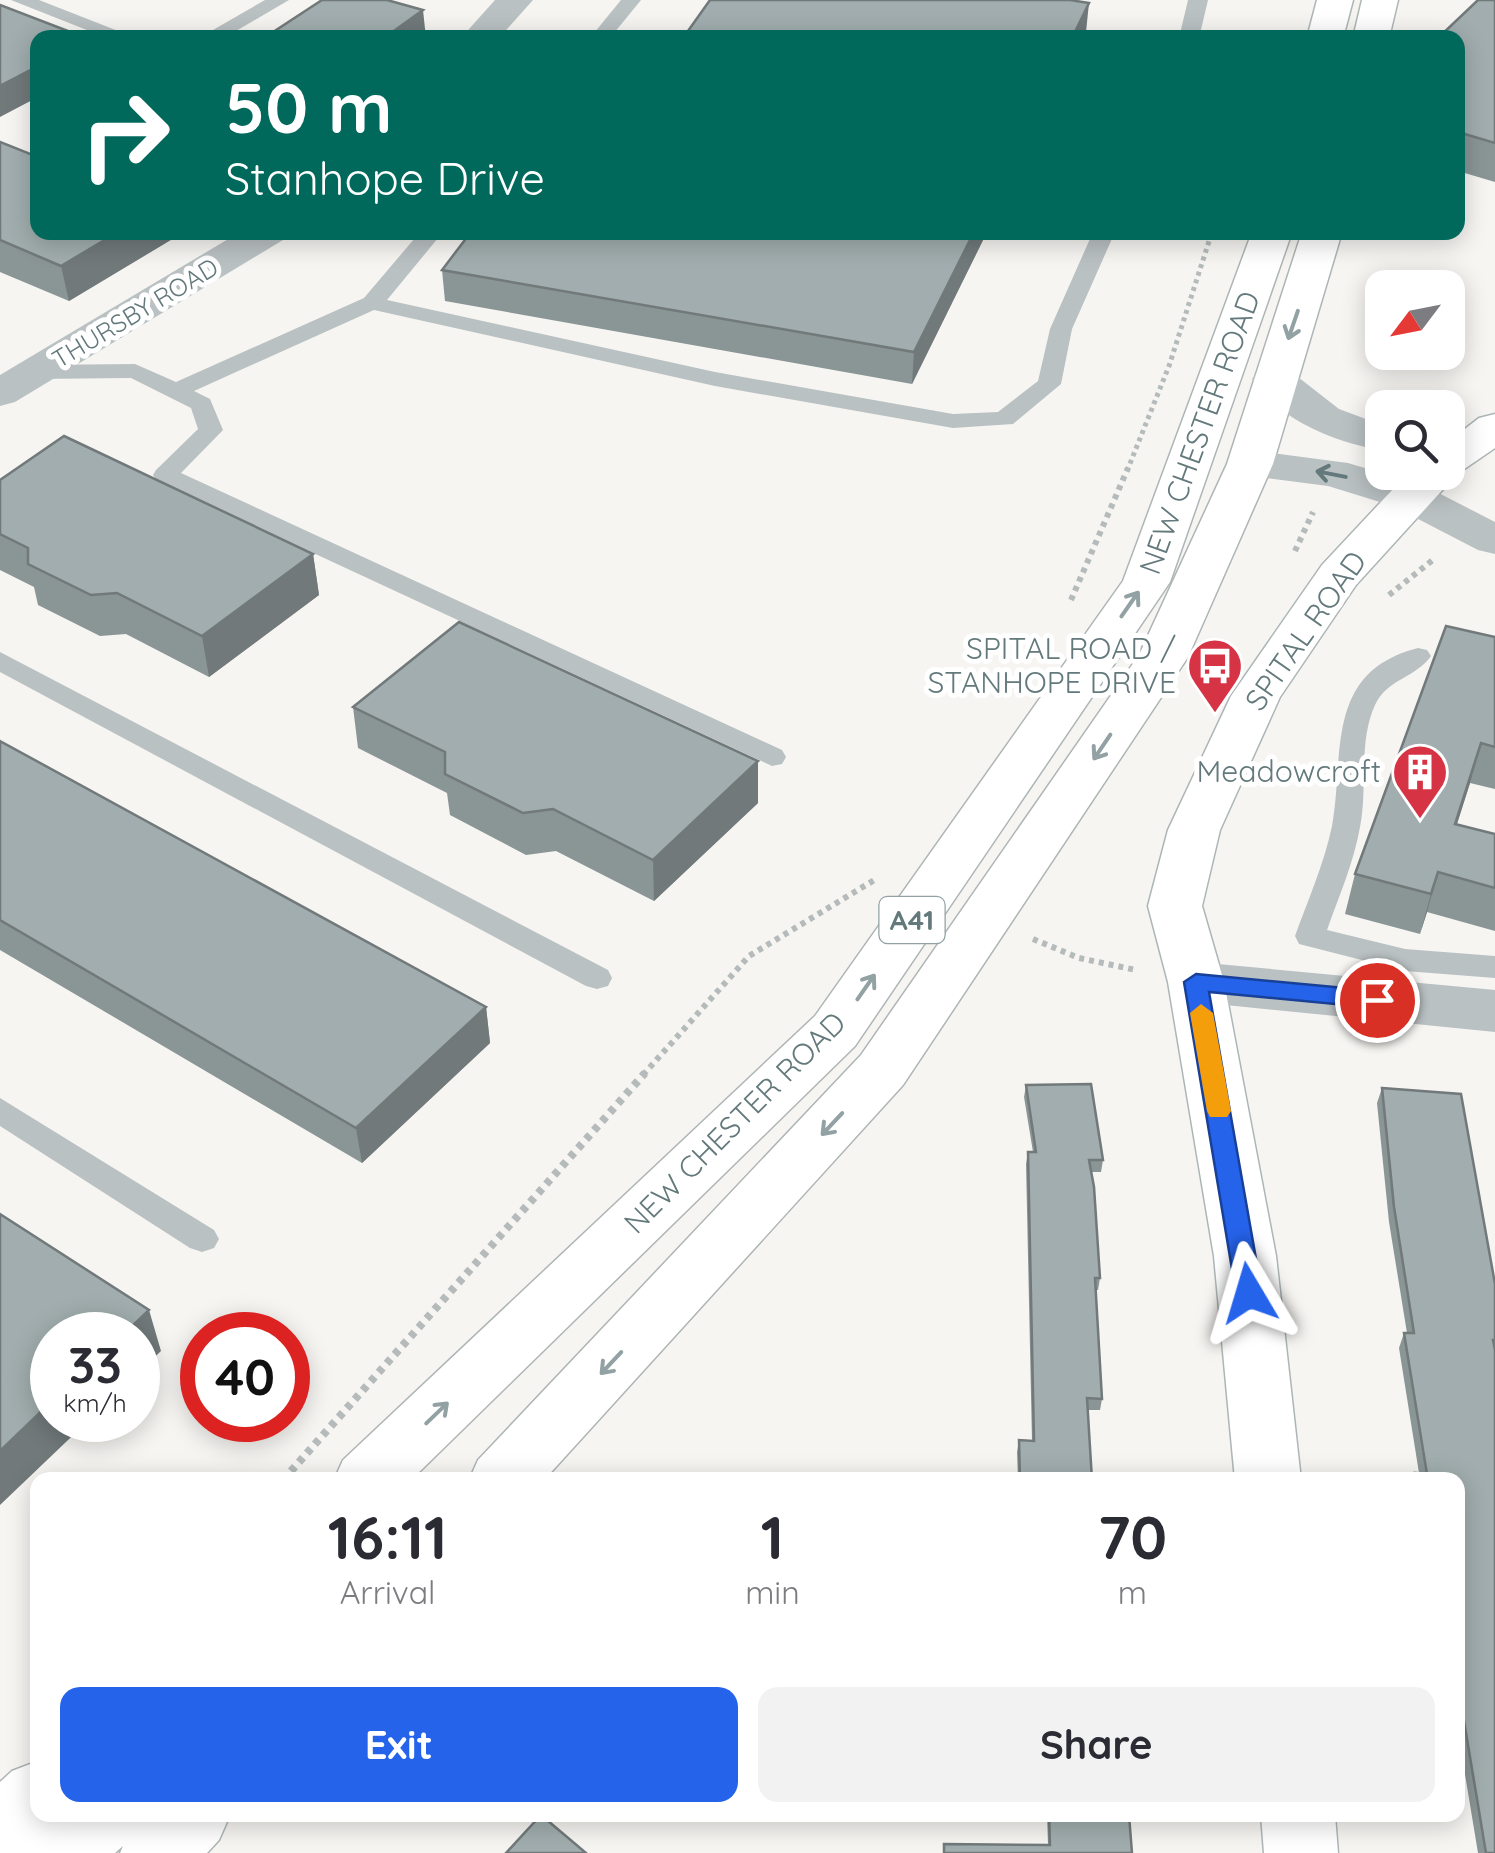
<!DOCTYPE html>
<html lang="en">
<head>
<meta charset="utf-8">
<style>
  body { margin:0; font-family:Quicksand,sans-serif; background:#f2f2f3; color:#2b2b33; height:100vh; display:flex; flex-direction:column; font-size:38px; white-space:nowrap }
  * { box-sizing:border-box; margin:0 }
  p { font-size:32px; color:#7c7c81 }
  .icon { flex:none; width:55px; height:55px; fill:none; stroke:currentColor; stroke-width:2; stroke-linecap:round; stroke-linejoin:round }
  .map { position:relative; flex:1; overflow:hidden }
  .drawer { position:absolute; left:30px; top:1472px; width:1435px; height:350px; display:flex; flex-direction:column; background:#fff; border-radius:20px; box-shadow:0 5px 25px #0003 }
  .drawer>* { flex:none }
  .top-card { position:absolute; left:30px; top:30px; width:1435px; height:210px; border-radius:20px; box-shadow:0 5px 25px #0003; background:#00695c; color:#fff; overflow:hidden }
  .needle { width:65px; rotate:238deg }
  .fabs { position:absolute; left:1365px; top:270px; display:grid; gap:20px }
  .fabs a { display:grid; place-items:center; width:100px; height:100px; border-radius:20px; background:#fff; box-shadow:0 5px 25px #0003; font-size:50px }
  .speed { position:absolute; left:30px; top:1312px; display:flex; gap:20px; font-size:50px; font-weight:700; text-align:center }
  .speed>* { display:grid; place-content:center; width:130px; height:130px; border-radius:50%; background:#fff; box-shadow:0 5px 25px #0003; line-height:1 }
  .speed small { font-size:25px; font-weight:400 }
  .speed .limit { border:15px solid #d22; background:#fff; color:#111 }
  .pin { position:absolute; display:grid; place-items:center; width:85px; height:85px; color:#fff; margin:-42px; border:5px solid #fff; border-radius:50%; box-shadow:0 2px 10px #0007 }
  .me { position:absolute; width:110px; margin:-55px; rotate:353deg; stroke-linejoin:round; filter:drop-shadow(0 0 8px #0008) }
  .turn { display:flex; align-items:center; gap:35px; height:210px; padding:0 30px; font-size:45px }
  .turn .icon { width:130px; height:130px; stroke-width:2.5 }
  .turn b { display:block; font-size:70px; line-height:85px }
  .eta { display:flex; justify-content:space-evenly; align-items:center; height:170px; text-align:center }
  .eta b { font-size:60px; font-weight:700; line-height:70px }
  .action { display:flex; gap:20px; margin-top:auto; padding:20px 30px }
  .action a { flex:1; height:115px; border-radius:20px; background:#2563eb; color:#fff; font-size:40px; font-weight:700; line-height:115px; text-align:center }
  .action a+a { background:#f2f2f3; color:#2b2b33 }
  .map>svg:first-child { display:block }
</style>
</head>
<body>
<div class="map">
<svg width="1495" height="1853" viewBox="0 0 1495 1853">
  <rect width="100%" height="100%" fill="#f6f5f2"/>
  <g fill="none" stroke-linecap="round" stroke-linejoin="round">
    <g stroke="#adb6b7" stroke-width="3">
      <g id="secondary">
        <polygon points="1495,414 1495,448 1457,474 1356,585 1280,697 1220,830 1202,906 1224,982 1276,1256 1301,1480 1235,1480 1214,1256 1168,982 1148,906 1168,830 1231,696 1322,565 1409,472 1448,472 1448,442 1479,418"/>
        <polygon points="1261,1815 1335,1815 1338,1853 1264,1853"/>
      </g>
    </g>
    <g stroke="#aeb5b6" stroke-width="3">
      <g id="highway">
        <polygon points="1317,0 1353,0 1343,38 1307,38"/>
        <polygon points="1362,0 1398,0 1389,38 1353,38"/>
        <polygon points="1252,232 1292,232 1170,582 855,1046 411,1480 334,1480 343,1460 815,1016 1123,581"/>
        <polygon points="1302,232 1342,232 1273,464 1188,657 903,1085 544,1480 469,1480 478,1460 861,1055 1139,655 1227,464"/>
        <polygon points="38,1761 38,1815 139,1815 136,1822 143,1815 230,1815 219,1840 207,1853 120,1853 123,1846 115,1853 0,1853 0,1782 12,1771"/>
      </g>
    </g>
    <polyline stroke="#b5babb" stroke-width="5" stroke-dasharray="4 4" stroke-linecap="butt" points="1127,471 1169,366 1212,232"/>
    <g stroke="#b5babb" stroke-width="6" stroke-dasharray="5 5" stroke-linecap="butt">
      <polyline points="1295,551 1313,512"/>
      <polyline points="1389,595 1434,559"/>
      <polyline points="1071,600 1128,468"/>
      <polyline points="1033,939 1079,958 1136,970"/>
      <polyline points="643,1075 749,956 876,879"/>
    </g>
    <polyline stroke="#b5babb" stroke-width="8" stroke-dasharray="6 6" stroke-linecap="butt" points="283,1480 645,1073"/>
    <g fill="#bac1c2" fill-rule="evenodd">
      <polygon points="11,0 39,0 136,38 107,38"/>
      <polygon points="265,0 289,0 224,38 199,38"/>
      <polygon points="621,0 641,0 610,38 590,38"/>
      <polygon points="1188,0 1208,0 1199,38 1179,38"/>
      <polygon points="420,232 443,232 387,300 715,372 953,414 998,412 1038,381 1050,329 1093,232 1115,232 1072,329 1061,384 1013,424 953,428 715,386 374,310 194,391 210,399 223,430 181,473 782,750 786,757 782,764 772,766 156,480 153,475 156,470 198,429 191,408 131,378 35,379 23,372 35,365 135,364 176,382 364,298"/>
      <path d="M1418,648l9,2 4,6c-14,21 -44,23 -56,49 -17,37 -7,83 -15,122 -6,35 -21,69 -33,103l78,19 90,7v22l-90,-7 -106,-27 -4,-8c13,-36 29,-72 37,-110 13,-72 -8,-154 86,-178z"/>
      <polygon points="0,652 608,970 612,978 608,986 597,989 586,986 0,672"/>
      <polygon points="0,1098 214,1230 219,1239 214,1248 202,1252 190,1248 0,1126"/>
    </g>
    <g fill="#bac1c2" fill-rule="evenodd">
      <polygon points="495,0 533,0 499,38 461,38"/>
      <polygon points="240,232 289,232 283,240 15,402 0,406 0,375"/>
      <path d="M1274,366l15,4 50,39 43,16v26c-49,-10 -100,-29 -130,-72l7,-9z"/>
      <polygon points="1250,450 1348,463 1425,486 1495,522 1495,554 1478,550 1393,506 1328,486 1234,474 1227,464 1234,454"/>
      <polygon points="1196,962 1495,990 1495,1032 1196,1002 1176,996 1168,982 1176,968"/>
    </g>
    <use href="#secondary" fill="#fff" fill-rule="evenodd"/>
    <use href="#highway" fill="#fff" fill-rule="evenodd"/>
  </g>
  <g fill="#8a9596">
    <polygon points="1495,0 1495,182 1458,171 1458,38"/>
    <polygon points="0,142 184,232 69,301 0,272"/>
    <polygon points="987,232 912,384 445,301 442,270"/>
    <polygon points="0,480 313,554 319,595 209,677 126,634 100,636 38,605 34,587 0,570"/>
    <polygon points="1495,637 1495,789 1470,783 1457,824 1495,834 1495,931 1427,912 1420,934 1345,914 1355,874"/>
    <polygon points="353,707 758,803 654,901 556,851 526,855 450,815 447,793 358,748"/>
    <polygon points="0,741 486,1007 490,1043 362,1163 0,950"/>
    <polygon points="1026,1085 1103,1160 1101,1172 1091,1172 1100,1278 1098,1290 1096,1290 1102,1399 1100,1410 1088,1410 1092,1480 1018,1480 1017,1452 1019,1440 1032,1441 1026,1164 1028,1152 1033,1152 1024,1097"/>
    <polygon points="1382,1088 1495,1284 1495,1853 1478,1853 1458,1732 1458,1480 1412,1480 1415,1473 1419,1473 1399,1348 1404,1333 1407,1333 1389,1222 1377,1103"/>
    <polygon points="1047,1815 1129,1815 1132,1853 943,1853 944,1844 1048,1845"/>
  </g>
  <g fill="#71797a">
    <polygon points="1089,3 1086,32 1083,38 1072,38"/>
    <polygon points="423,10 426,38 384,38"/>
    <polygon points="38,66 38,97 0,117 0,86"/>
    <polygon points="118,232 184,232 69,301 61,266"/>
    <polygon points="974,232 987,232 912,384 914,352"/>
    <polygon points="313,554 319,595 209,677 202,636"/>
    <polygon points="1481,743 1470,783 1444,864 1455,824"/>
    <polygon points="758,761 758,803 654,901 653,860"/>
    <polygon points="1438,872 1427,912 1420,934 1431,894"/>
    <polygon points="486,1007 490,1043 362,1163 356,1128"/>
    <polygon points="149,1310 161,1351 138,1373 138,1335 123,1335"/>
    <polygon points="52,1401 52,1420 89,1420 0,1505 0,1451"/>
  </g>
  <g fill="#a1adae" stroke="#71797a" stroke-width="2.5">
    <polygon points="322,0 387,0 423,10 384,38 264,38"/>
    <polygon points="710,0 1070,0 1089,3 1072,38 683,38"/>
    <polygon points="1478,0 1495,0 1495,143 1458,132 1458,38 1438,38"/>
    <polygon points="0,5 86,38 38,38 38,66 0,86"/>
    <polygon points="0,142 38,157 38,232 118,232 61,266 0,240"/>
    <polygon points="471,232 974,232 914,352 442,270"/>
    <polygon points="64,436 313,554 202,636 117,593 91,595 28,564 28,548 0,534 0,480"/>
    <polygon points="459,622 758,761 653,860 553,809 523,813 445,774 445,752 353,707"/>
    <polygon points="1446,626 1495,637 1495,747 1481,743 1455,824 1495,834 1495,888 1438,872 1431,894 1355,874"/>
    <polygon points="0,741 486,1007 356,1128 0,920"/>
    <polygon points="1091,1084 1103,1160 1089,1160 1094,1187 1100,1278 1095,1278 1102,1399 1087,1398 1092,1480 1020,1480 1019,1440 1034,1441 1028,1152 1036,1152 1026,1085"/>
    <polygon points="1382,1088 1461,1094 1495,1284 1495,1340 1493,1340 1495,1350 1495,1853 1486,1853 1458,1685 1458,1480 1416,1480 1415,1473 1427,1474 1404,1333 1414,1333 1394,1207"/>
    <polygon points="0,1214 149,1310 123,1335 52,1335 52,1401 0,1451"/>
    <polygon points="541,1815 586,1853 506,1853"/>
    <polygon points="1049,1815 1129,1815 1132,1853 944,1853 944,1844 1050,1845"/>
  </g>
  <defs><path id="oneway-shaft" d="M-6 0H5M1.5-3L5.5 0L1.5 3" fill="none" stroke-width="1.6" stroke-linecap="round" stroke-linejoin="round" transform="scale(2.5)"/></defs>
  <g stroke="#92a1a3">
    <use href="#oneway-shaft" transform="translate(1293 325) rotate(109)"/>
    <use href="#oneway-shaft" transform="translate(1130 604) rotate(-55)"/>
    <use href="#oneway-shaft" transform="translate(1102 747) rotate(124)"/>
    <use href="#oneway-shaft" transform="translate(866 987) rotate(-55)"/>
    <use href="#oneway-shaft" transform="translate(832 1124) rotate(133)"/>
    <use href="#oneway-shaft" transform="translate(611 1363) rotate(133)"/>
    <use href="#oneway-shaft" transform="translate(437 1413) rotate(-44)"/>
  </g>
  <use stroke="#63797b" href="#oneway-shaft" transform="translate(1331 474) rotate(-169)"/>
  <polygon fill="#2563eb" stroke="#184099" stroke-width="2.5" points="1196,974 1377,991 1388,1000 1377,1008 1209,992 1262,1293 1258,1301 1249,1304 1240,1301 1236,1293 1184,982"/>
  <polygon fill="#f59e0b" points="1201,1004 1213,1013 1231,1111 1227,1117 1210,1117 1207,1111 1190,1013"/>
  <defs>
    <g id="bus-pin" transform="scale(2.875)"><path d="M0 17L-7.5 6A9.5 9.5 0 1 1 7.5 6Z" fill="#d63344" stroke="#fff"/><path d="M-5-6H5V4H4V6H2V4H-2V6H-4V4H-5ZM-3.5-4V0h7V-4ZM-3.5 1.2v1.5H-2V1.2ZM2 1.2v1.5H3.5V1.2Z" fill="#fff"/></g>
    <g id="building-pin" transform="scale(2.875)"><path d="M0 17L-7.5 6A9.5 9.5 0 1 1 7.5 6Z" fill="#d63344" stroke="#fff"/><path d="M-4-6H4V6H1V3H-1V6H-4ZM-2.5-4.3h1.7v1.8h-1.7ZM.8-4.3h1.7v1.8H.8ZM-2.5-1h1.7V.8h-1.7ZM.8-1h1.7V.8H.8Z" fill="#fff"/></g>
  </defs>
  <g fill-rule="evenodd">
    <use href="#bus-pin" x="1215" y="666"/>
    <use href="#building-pin" x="1420" y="772"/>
  </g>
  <g text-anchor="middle" stroke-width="10" stroke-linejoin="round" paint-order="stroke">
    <g font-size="25" fill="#63797b" stroke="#fff">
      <text transform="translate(135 313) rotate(-31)" y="9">THURSBY ROAD</text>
    </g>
    <rect fill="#fff" stroke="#92a1a3" stroke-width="2.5" x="879.5" y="897" width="65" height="46" rx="8"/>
    <g font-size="28" font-weight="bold" fill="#63797b">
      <text x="912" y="930">A41</text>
    </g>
    <g font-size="30" fill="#63797b" stroke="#fff">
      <text transform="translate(1200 433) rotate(-70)" y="10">NEW CHESTER ROAD</text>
      <text transform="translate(1306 631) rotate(-55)" y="10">SPITAL ROAD</text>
      <text transform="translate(735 1123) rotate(-45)" y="10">NEW CHESTER ROAD</text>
    </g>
    <g font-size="30" fill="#63797b" stroke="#fff" text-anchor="end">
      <text x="1176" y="659">SPITAL ROAD /<tspan x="1176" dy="34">STANHOPE DRIVE</tspan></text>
      <text x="1381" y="782">Meadowcroft</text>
    </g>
  </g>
</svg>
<div class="fabs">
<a><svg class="needle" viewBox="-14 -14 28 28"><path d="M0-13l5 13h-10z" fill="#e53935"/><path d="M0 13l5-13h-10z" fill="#7c7c81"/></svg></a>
<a><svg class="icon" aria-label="search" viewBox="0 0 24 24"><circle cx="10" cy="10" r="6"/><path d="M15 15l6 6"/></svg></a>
</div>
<div class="speed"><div>33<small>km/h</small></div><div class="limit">40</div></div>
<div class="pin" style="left:1377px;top:1000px;background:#d93025"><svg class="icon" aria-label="arrive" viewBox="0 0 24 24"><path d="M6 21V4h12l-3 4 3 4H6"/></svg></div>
<svg class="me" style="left:1249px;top:1293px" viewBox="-20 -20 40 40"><path d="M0-17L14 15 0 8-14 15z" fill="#2563eb" stroke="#fff" stroke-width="4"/></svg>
<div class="top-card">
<div class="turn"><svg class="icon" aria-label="right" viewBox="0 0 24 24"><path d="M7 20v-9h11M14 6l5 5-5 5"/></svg><div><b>50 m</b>Stanhope Drive</div></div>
</div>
<section class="drawer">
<div class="eta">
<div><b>16:11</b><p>Arrival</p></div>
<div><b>1</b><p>min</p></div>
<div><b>70</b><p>m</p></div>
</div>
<div class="action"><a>Exit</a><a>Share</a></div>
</section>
</div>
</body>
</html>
